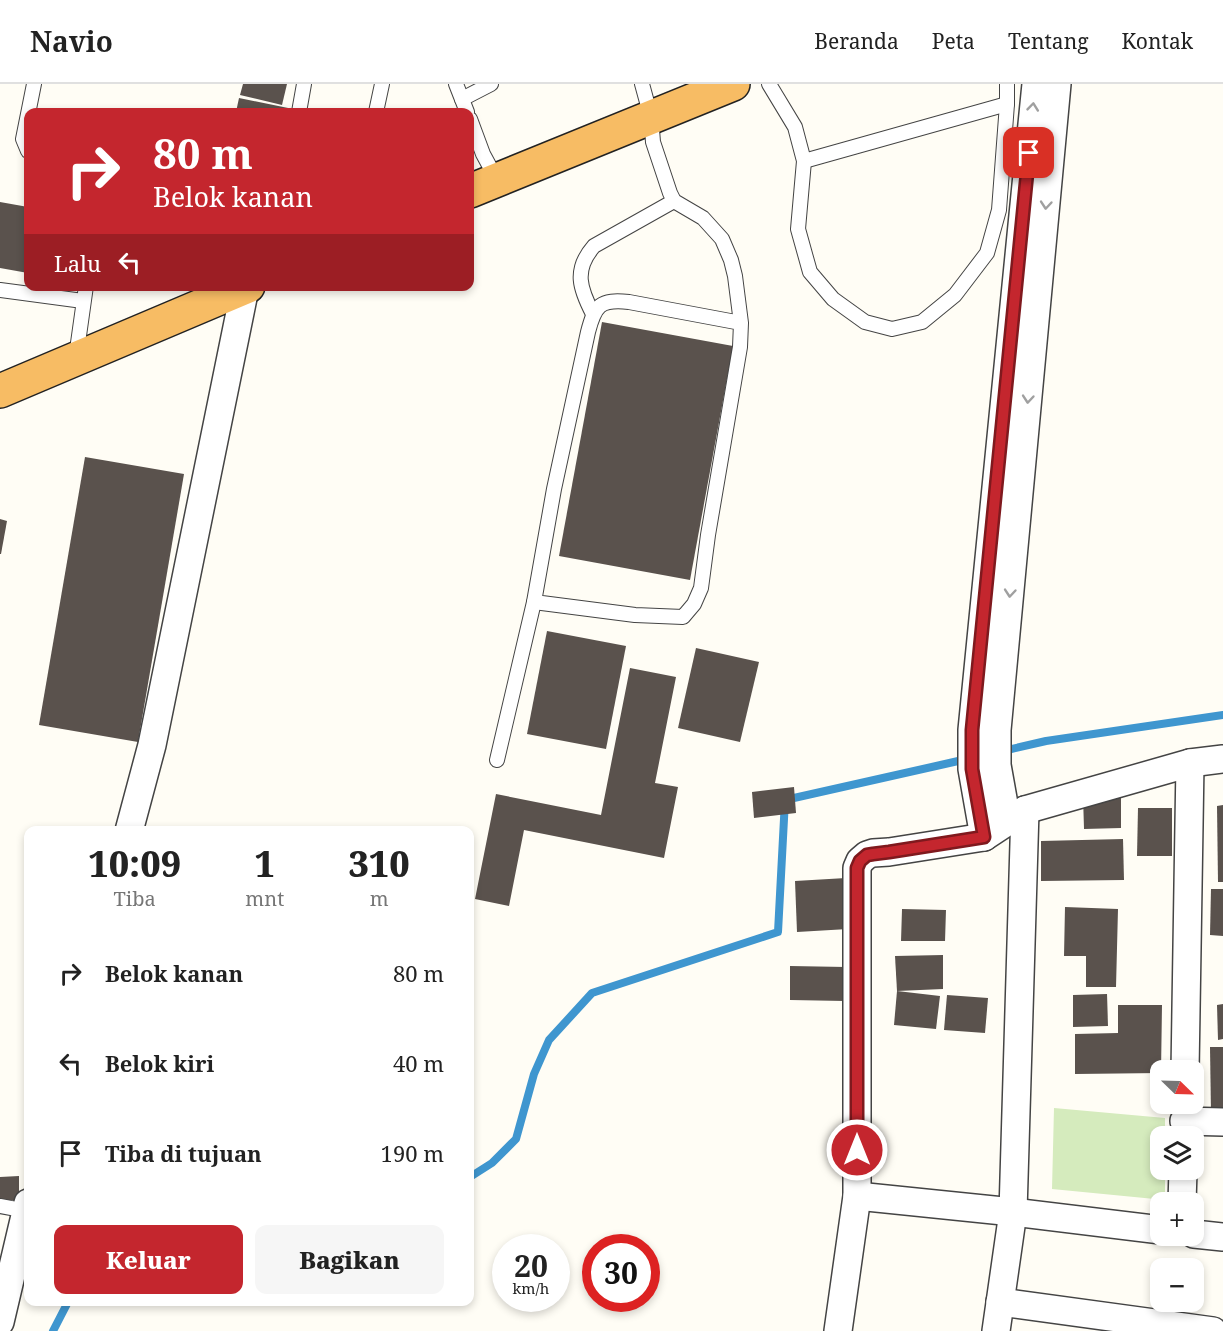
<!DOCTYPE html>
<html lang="id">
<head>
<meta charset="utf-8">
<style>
  body { margin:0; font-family:"Noto Serif",serif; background:#f6f6f6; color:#222; height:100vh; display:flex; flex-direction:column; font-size:22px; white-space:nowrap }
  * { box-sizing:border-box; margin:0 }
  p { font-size:20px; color:#767676 }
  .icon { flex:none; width:33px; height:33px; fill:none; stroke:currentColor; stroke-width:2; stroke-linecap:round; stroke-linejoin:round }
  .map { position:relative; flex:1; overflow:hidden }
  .panel { position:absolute; left:24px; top:742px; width:450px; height:480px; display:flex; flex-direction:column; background:#fff; border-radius:12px; box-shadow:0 3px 9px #0003 }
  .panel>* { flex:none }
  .guide { position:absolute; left:24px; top:24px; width:450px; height:183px; border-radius:12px; box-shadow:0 3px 9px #0003; background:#c4262e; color:#fff; overflow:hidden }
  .needle { width:39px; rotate:113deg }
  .controls { position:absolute; left:1150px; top:976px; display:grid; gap:12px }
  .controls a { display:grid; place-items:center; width:54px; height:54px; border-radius:12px; background:#fff; box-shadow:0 3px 9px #0003; font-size:30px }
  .speed { position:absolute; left:492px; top:1150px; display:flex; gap:12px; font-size:30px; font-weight:700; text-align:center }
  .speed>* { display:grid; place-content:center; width:78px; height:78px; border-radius:50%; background:#fff; box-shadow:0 3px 9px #0003; line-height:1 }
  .speed small { font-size:15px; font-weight:400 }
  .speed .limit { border:9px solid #d22; background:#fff; color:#111 }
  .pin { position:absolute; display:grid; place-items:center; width:51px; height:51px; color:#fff; margin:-26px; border-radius:12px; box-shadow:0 3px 9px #0006 }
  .me { position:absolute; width:66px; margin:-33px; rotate:0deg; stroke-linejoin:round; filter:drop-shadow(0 0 4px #0008) }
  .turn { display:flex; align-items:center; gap:21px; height:126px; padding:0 30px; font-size:27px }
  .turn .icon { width:78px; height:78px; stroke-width:2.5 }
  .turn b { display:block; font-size:42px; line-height:51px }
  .then { display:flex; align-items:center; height:57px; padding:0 30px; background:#0003; gap:12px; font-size:22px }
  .eta { display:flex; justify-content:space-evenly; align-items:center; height:102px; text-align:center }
  .eta b { font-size:36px; font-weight:800; line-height:42px }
  .cta { display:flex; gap:12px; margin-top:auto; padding:12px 30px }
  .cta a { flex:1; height:69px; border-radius:12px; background:#c4262e; color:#fff; font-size:24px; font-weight:800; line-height:69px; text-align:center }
  .cta a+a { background:#f6f6f6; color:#222 }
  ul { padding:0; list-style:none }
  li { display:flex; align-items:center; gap:18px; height:90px; padding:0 30px }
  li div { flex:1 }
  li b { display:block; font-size:22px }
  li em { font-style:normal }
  header { display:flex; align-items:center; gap:36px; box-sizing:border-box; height:84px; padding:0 30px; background:#fff; border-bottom:2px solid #e0e0e0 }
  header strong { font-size:28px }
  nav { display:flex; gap:33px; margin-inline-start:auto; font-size:21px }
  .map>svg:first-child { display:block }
</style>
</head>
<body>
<header>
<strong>Navio</strong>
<nav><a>Beranda</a><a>Peta</a><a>Tentang</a><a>Kontak</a></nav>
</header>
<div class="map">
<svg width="1223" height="1247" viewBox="0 0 1223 1247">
  <rect width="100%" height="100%" fill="#fffdf5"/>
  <polygon fill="#d5ebbd" points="1054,1024 1165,1034 1165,1053 1161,1053 1161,1086 1165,1086 1165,1116 1052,1105"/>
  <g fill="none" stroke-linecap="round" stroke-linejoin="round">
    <g stroke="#3f96cf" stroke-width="8">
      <polyline points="1003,667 1046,657 1223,631"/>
      <polyline points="470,1093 492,1079 516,1055 534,990 549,956 592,909 778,848 785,716 967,675"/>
      <polyline points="53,1247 68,1218"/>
    </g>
  </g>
  <g fill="#5a524d">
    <polygon points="243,0 287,0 282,21 240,11"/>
    <polygon points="239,14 293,25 293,28 236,28"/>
    <polygon points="0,118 28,123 28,189 0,184"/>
    <polygon points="602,238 733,262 690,496 559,472"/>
    <polygon points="85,373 184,390 138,658 39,641"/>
    <polygon points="0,435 7,437 1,470 0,470"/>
    <polygon points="547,547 626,562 606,665 527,650"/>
    <polygon points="696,564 759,578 740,658 678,644"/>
    <polygon points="630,584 676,593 655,699 678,703 664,774 524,746 509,822 475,815 496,710 601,731"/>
    <polygon points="794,703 796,729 754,734 752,708"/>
    <polygon points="1121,711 1121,744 1084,745 1083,713"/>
    <polygon points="1223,721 1223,798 1218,798 1217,722"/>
    <polygon points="1138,724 1172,724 1172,772 1137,772"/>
    <polygon points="1123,755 1124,796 1041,797 1041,757"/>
    <polygon points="846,794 848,845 797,848 795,797"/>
    <polygon points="1211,805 1223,805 1223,852 1210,851"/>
    <polygon points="1065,823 1118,825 1116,903 1086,903 1086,872 1064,872"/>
    <polygon points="902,825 946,826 945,857 901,857"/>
    <polygon points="943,871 943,905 897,907 895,872"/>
    <polygon points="790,882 846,883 845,917 790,916"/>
    <polygon points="897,907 940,912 936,945 894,941"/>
    <polygon points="1107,910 1108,942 1073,943 1073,911"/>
    <polygon points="947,911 988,914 985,949 944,946"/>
    <polygon points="1223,920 1223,955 1218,956 1217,921"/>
    <polygon points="1118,921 1162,921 1161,989 1075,990 1075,950 1118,949"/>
    <polygon points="1210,963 1223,963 1223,1030 1211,1030"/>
    <polygon points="19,1092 19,1116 0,1117 0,1093"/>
  </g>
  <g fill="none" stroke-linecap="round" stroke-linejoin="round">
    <g stroke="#444" stroke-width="16">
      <g id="service">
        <polyline points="456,0 467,28"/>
        <path d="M642,0l9,33 2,25 17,51 4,8 29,17 19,21 9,21 4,16 6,47 -112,-21c-29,-3 -34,3 -41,30l-34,157 -20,113 101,13 48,2 11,-13 7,-16 7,-53 32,-188 1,-24"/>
        <polyline points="769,0 795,43 804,77 798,145 810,188 833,215 865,238 892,245 922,238 955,211 987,169 999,126 1007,20 1007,0"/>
        <polyline points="462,15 491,0"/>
        <polyline points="299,28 304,0"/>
        <polyline points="376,28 382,0"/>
        <polyline points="470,35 483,70 497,96"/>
        <polyline points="28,67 23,55 34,0"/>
        <polyline points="804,77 1007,20"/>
        <polyline points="0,206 83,217"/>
        <path d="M593,230c-13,-25 -20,-44 1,-68l80,-45"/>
        <polyline points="76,273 86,202"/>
        <polyline points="497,676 534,518"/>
        <polyline points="0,1122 27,1127"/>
      </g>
    </g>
    <g stroke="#444" stroke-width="30">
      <g id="minor">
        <polyline points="1007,737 997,681 997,646 1057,0"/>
        <polyline points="129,747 152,661 245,204"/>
        <polyline points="984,753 972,685 972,646 1036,0"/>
        <polyline points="1185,987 1190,679"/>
        <polyline points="1184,1037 1223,1038"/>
        <polyline points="857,1112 1013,1128 1161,1146"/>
        <polyline points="1182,1119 1183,1086"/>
        <polyline points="1194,1150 1223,1153"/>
        <polyline points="1000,1218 1213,1247"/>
        <polyline points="0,1238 28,1119"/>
        <polyline points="838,1247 857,1112 857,784 860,777 867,771 873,769 889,768 984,753 1025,726 1190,679 1223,675"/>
        <polyline points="996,1247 1013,1128 1025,726"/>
      </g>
    </g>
    <g stroke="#222" stroke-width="36">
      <g id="trunk">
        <polyline points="470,107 733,0"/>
        <polyline points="0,307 248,202"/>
      </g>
    </g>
    <use href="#service" stroke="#fff" stroke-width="14"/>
    <use href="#minor" stroke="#fff" stroke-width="27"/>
    <use href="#trunk" stroke="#f7bc64" stroke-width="33"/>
  </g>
  <defs><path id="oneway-chevron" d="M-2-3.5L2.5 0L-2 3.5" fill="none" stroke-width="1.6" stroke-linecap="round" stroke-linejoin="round" transform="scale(1.5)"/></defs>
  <g stroke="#a0a0a0">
    <use href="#oneway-chevron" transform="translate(1033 23) rotate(-84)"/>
    <use href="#oneway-chevron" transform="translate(1046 121) rotate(95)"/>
    <use href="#oneway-chevron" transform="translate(1028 315) rotate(95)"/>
    <use href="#oneway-chevron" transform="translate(1010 509) rotate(95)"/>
  </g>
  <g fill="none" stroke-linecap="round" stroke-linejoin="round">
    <g stroke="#7f191e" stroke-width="15">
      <polyline id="route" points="857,1066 857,784 860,777 867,771 873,770 889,768 984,753 972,685 972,646 1029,69"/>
    </g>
    <use href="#route" stroke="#c4262e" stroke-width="10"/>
  </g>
</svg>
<div class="controls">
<a><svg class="needle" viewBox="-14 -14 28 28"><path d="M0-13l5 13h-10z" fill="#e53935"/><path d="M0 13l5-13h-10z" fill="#767676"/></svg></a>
<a><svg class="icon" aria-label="layers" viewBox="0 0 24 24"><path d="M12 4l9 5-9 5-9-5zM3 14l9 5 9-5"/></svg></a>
<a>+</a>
<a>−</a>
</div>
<div class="speed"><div>20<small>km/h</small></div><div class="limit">30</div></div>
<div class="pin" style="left:1029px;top:69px;background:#d93025"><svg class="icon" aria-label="arrive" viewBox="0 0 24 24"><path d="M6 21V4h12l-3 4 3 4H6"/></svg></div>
<svg class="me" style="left:857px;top:1066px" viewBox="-20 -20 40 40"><circle r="17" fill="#c4262e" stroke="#fff" stroke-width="3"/><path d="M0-11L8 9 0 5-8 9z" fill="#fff"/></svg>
<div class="guide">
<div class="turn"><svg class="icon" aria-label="right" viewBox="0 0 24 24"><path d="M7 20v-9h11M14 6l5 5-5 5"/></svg><div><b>80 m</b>Belok kanan</div></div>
<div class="then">Lalu<svg class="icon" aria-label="left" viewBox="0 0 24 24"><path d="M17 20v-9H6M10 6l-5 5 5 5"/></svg></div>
</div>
<section class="panel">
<div class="eta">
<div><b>10:09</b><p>Tiba</p></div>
<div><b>1</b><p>mnt</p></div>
<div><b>310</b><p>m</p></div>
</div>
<ul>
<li><svg class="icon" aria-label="right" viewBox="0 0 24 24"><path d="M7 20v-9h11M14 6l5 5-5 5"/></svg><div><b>Belok kanan</b></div><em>80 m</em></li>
<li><svg class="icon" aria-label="left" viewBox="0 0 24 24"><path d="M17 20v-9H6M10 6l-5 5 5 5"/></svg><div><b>Belok kiri</b></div><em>40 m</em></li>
<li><svg class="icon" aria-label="arrive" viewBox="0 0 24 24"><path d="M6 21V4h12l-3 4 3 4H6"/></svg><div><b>Tiba di tujuan</b></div><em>190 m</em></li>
</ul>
<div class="cta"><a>Keluar</a><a>Bagikan</a></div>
</section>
</div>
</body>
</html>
